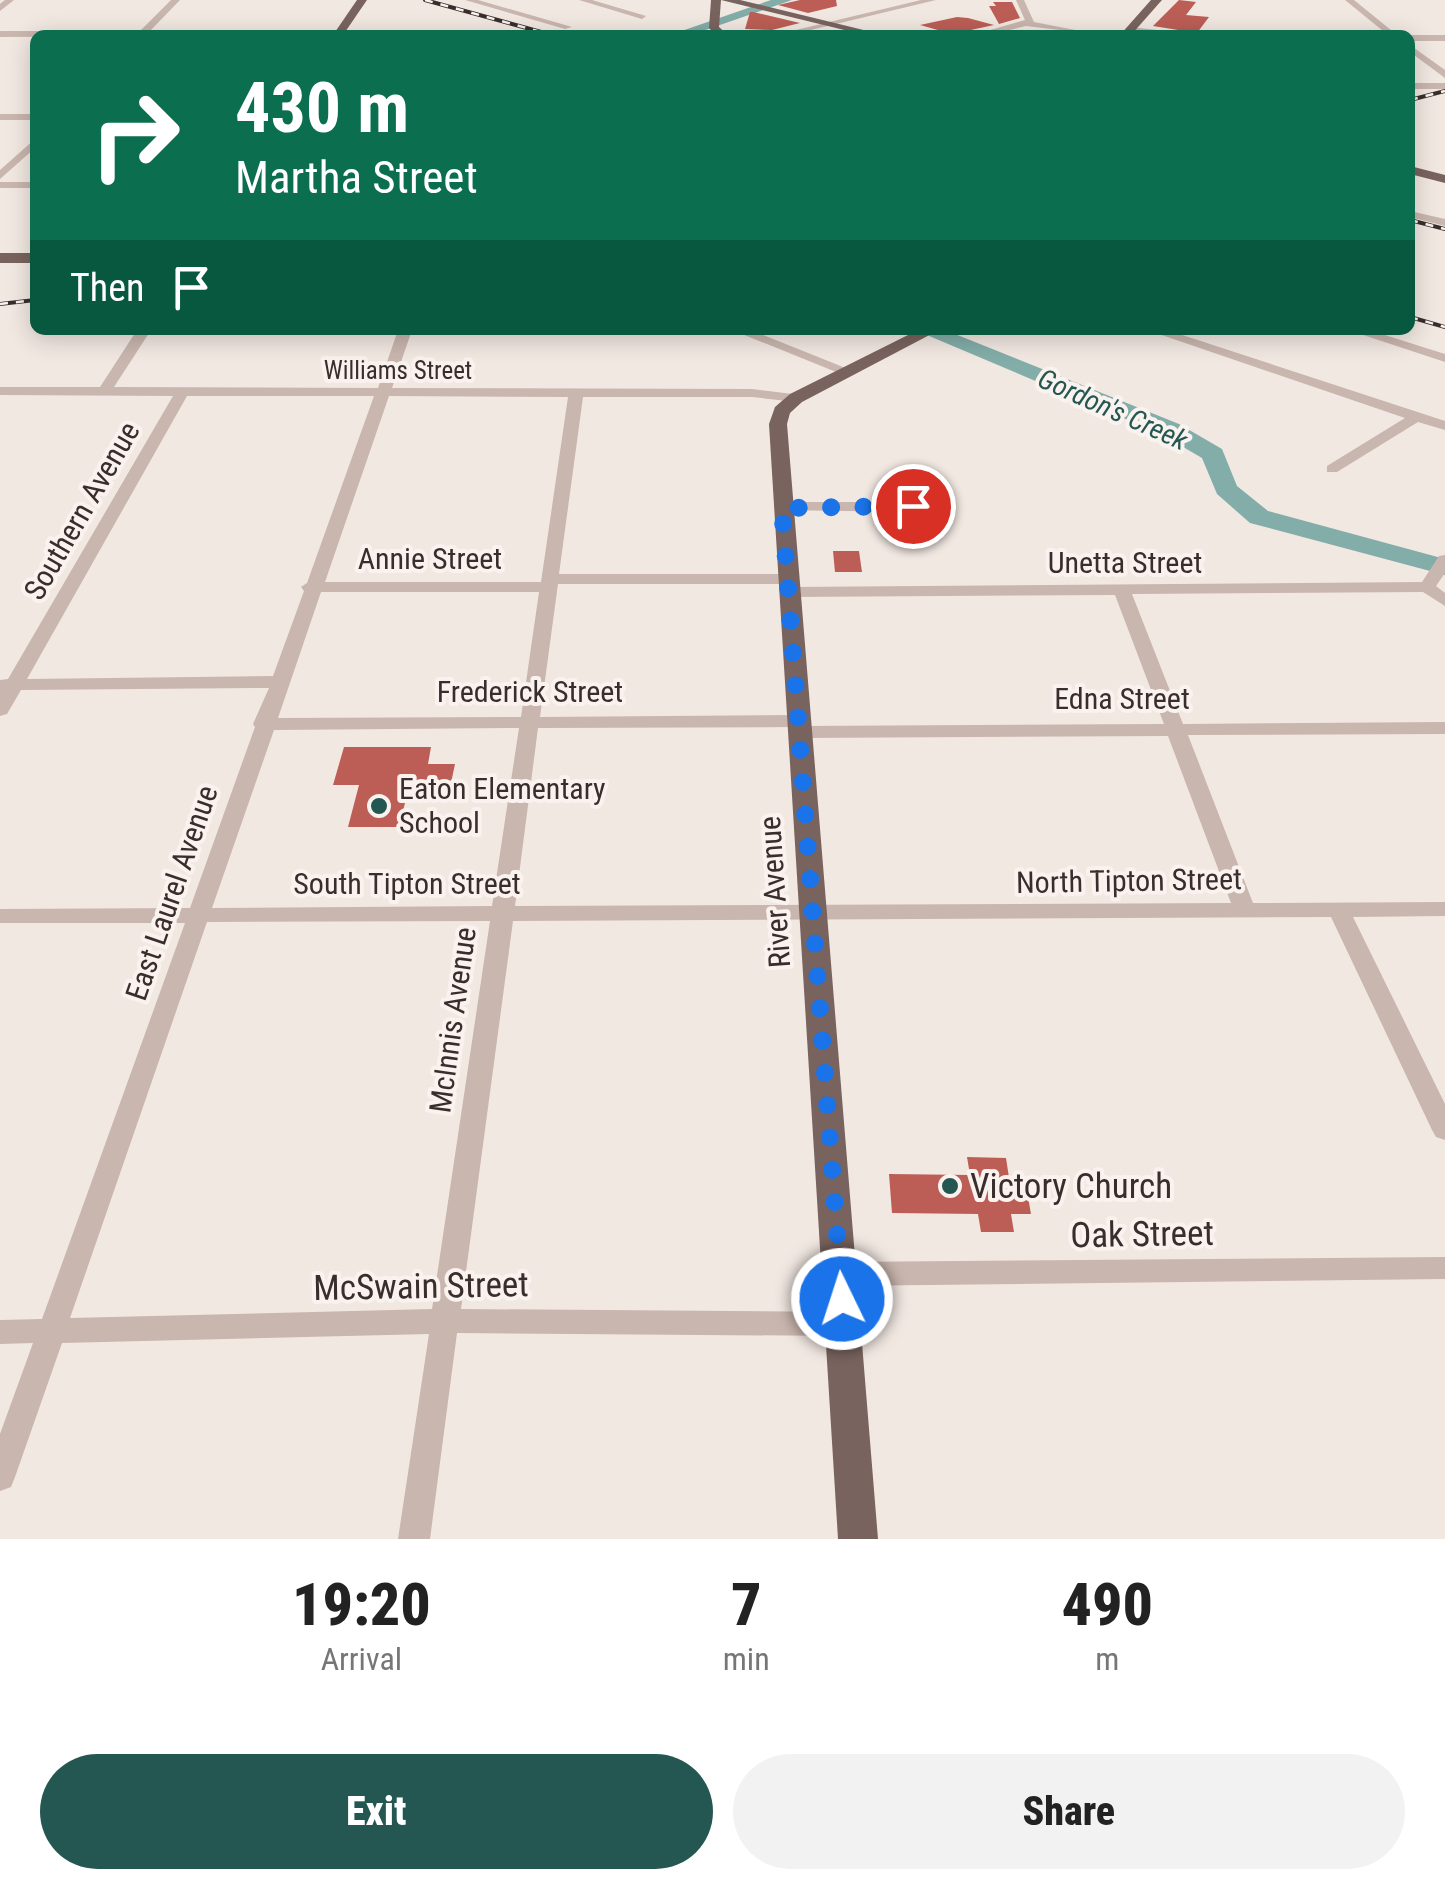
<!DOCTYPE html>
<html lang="en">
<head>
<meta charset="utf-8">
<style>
  body { margin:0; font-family:"Roboto Condensed",sans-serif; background:#f2f2f2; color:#222; height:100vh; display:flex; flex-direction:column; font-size:38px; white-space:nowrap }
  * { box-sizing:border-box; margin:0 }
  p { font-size:32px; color:#767676 }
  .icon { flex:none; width:55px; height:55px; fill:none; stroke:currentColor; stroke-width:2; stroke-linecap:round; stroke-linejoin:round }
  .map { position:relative; height:1539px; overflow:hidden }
  .side { display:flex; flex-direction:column; background:#fff; flex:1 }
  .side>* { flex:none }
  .banner { position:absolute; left:30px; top:30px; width:1385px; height:305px; border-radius:15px; box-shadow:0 5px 25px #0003; background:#0b6e4f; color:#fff; overflow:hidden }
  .pin { position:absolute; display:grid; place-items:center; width:85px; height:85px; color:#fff; margin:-42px; border:5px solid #fff; border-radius:50%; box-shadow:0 2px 10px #0007 }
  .me { position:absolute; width:110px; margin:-55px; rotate:356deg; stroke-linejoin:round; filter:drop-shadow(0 0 8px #0008) }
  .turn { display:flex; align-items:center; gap:35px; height:210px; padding:0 40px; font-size:45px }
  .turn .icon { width:130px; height:130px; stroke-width:2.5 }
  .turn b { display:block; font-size:70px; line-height:85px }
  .then { display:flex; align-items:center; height:95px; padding:0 40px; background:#0003; gap:20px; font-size:38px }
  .eta { display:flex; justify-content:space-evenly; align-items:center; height:170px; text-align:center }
  .eta b { font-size:60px; font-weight:800; line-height:70px }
  .primary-button { display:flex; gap:20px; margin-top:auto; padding:20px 40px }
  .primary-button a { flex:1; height:115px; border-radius:60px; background:#255752; color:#fff; font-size:40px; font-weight:800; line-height:115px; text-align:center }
  .primary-button a+a { background:#f2f2f2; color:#222 }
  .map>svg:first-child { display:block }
</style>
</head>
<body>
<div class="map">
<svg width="1445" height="1539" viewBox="0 0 1445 1539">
  <rect width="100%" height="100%" fill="#f2e8e2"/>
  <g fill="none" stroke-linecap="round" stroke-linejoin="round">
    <g fill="#83ada8" fill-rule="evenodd">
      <polygon points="771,0 792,0 691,35 670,35"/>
      <polygon points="915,330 945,330 1179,424 1222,449 1237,486 1268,511 1445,559 1445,575 1250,523 1217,494 1202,458 1161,434"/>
    </g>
  </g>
  <g fill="#bc5e56">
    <polygon points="800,0 836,0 837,6 808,13 778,5"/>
    <polygon points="1179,0 1196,2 1186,15 1209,17 1197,33 1153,26"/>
    <polygon points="993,2 1012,2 1020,18 999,24 989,6 996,6"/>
    <polygon points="750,12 753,12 800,23 772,30 745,29"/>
    <polygon points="957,17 968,18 994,25 952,34 920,25"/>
    <polygon points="833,551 859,551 862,572 835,572"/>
    <polygon points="344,747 431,747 428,764 455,764 451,783 410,783 399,827 348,827 359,785 333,785"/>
    <polygon points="967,1157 1006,1158 1012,1197 1028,1197 1031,1214 1011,1214 1014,1232 981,1232 978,1214 892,1213 889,1174 970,1175"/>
  </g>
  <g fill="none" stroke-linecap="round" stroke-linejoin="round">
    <g fill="#c9b6ae" fill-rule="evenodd">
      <polygon points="5,0 14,0 0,11 0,4"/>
      <polygon points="171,0 180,0 150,31 717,30 721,33 0,37 0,31 140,31"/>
      <polygon points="465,0 478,0 572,27 565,29"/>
      <polygon points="579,0 592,0 646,16 642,19"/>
      <polygon points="921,0 936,0 790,35 775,35"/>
      <polygon points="1016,0 1024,0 1034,22 1101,35 1026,26 988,35 973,35 1025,20"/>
      <polygon points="1345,0 1354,0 1397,35 1388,35"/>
      <polygon points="1130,27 1176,32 1180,35 1127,32"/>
      <rect x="1410" y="35" width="35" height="6"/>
      <polygon points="1410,45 1445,70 1445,78 1410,52"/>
      <rect x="1410" y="83" width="35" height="6"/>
      <rect x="0" y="114" width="35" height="6"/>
      <polygon points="35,139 35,148 0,179 0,170"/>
      <rect x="0" y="182" width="35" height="6"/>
      <polygon points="1410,211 1445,219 1445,226 1410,217"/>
      <path d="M137,330h14l-37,57 264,1 20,-58h14l-20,58 360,1 49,6v6l-5,1 -44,-5h-169l-24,177h229l9,5 -9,5h-230l-18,133 259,-2 10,6 -8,5 363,-2 -49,-129 -326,2 -9,-5 9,-5 633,-5 17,-26 6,-1v18l-9,13 9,7v13l-22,-14 -291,2 51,130 262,-2v12l-257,1 65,168 192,-1v14l-92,1 92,187v36l-9,-3 -4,-7 -101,-213 -818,4 -52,388 383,3 10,3 4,9 -4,9 -10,3 -387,-3 -27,206h-32l31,-205 -367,9 -47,134 -4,10 -11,4v-57l33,-91 -33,1v-24l42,-1 143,-396h-185v-14l190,-1 65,-181 -2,-3 16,-36 -248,2 -14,24 -7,2v-36l8,-1 165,-283 -173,-1v-8h100zM187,396h187l-67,187 -6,4 3,4 -31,85 -246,3zM389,396l179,1 -27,185h-216zM321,592h218l-18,125 -243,1zM798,727l-8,5 10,6 368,-2 63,167 -716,3 23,-178zM519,728l-27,178 -280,2 62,-178zM490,921l-58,388 -362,9 137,-396z"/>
      <polygon points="732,330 751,330 853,371 841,374"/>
      <polygon points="1147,330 1167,330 1445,421 1445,430 1418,422 1337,472 1327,472 1327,466 1405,418"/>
      <polygon points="1348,330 1369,330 1445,354 1445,362"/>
      <polygon points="782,502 913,502 921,507 913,512 776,510 774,507"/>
      <polygon points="1445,1257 1445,1279 840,1286 830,1282 826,1274 830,1266 840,1262"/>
    </g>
    <g fill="#79635e" fill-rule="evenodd">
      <polygon points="357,0 367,0 343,35 333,35"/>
      <polygon points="711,0 740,0 884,35 865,35 721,0 719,27 728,35 716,35 709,28"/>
      <polygon points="1151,0 1162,0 1131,35 1120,35"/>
      <polygon points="1410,166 1445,175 1445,183 1410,174"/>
      <rect x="0" y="253" width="35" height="10"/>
      <polygon points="918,330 939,330 802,402 790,413 787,424 878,1539 838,1539 769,424 775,407 790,394"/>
    </g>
    <g stroke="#392e2c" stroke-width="4">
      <g id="rail">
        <polyline points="425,0 552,35"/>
        <polyline points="1410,100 1445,91"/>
        <polyline points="1410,220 1445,229"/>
        <polyline points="0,304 35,300"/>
        <polyline points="1410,317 1445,327"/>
      </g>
    </g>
    <use href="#rail" stroke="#f9f2ee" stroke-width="2.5" stroke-dasharray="8" stroke-linecap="butt"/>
  </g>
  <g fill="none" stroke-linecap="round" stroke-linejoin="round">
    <polyline stroke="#1a73e8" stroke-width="18" stroke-dasharray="0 32.4" points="842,1299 782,508 913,506"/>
  </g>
  <g fill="#255752" stroke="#f9f2ee" stroke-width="4">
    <circle cx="379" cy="806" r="10"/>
    <circle cx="950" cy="1186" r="10"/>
  </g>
  <g text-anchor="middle" stroke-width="8" stroke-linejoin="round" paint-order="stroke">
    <g font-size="25" fill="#392e2c" stroke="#f9f2ee">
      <text x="398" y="379">Williams Street</text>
    </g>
    <g font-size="28" font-style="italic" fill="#255752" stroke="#f9f2ee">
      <text transform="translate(1113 409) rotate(24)" y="10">Gordon's Creek</text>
    </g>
    <g font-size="30" fill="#392e2c" stroke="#f9f2ee">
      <text transform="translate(82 511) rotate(-60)" y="10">Southern Avenue</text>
      <text x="430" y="569">Annie Street</text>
      <text x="1125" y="573">Unetta Street</text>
      <text x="530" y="702">Frederick Street</text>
      <text x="1122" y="709">Edna Street</text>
      <text transform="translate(1129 881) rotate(-1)" y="10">North Tipton Street</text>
      <text x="407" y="894">South Tipton Street</text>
      <text transform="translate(775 892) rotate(-94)" y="10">River Avenue</text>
      <text transform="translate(172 893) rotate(-71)" y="10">East Laurel Avenue</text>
      <text transform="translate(453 1020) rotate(-82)" y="10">McInnis Avenue</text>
    </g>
    <g font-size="30" fill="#392e2c" stroke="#f9f2ee" text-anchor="start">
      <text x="399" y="799">Eaton Elementary<tspan x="399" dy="34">School</tspan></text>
    </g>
    <g font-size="35" fill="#392e2c" stroke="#f9f2ee" text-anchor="start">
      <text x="970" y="1198">Victory Church</text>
    </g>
    <g font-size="35" fill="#392e2c" stroke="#f9f2ee">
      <text transform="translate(1142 1234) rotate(-1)" y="12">Oak Street</text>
      <text transform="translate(421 1286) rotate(-1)" y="12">McSwain Street</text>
    </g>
  </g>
</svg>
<div class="pin" style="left:913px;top:506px;background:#d93025"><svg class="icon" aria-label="arrive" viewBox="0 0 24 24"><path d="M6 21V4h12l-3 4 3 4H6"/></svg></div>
<svg class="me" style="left:842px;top:1299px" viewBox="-20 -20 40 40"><circle r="17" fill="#1a73e8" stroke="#fff" stroke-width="3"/><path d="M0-11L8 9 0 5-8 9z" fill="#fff"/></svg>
<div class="banner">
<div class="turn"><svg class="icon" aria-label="right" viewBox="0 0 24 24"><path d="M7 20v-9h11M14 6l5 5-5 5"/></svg><div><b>430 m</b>Martha Street</div></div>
<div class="then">Then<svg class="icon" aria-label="arrive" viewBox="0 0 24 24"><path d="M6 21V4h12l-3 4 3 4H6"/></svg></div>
</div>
</div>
<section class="side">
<div class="eta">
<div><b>19:20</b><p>Arrival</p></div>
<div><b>7</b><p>min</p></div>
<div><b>490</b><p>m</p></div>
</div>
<div class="primary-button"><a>Exit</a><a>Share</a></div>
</section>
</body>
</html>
